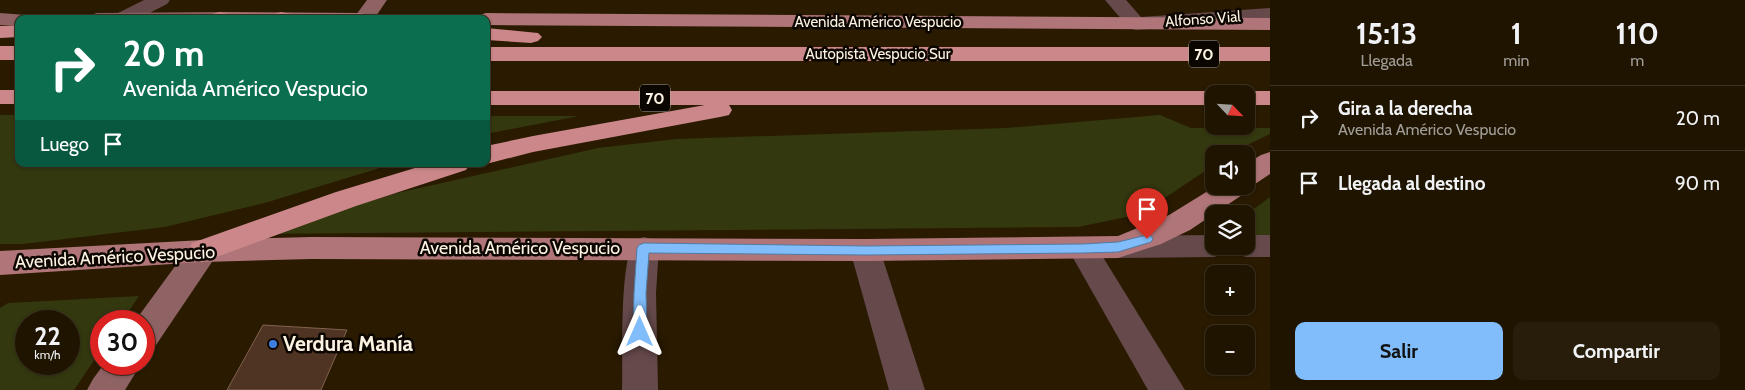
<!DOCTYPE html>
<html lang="es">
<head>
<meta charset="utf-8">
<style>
  body { margin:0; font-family:Cabin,sans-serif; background:#271d0a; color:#f1f3f6; height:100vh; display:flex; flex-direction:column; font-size:19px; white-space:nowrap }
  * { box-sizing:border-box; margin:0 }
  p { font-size:16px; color:#a19e99 }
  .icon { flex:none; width:28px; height:28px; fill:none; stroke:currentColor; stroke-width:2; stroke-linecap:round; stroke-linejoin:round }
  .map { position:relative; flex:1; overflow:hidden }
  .panel { display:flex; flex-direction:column; background:#1f1400; width:475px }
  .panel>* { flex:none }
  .banner { position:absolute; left:15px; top:15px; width:475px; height:152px; border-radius:10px; box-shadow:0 1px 4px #0004,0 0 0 1px #3c3322; background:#0b6e4f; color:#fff; overflow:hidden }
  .needle { width:32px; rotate:115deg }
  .fabs { position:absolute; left:1205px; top:85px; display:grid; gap:10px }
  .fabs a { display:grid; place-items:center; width:50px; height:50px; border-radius:10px; background:#1f1400; box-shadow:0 1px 4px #0004,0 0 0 1px #3c3322; font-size:25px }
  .speed { position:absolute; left:15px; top:310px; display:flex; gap:10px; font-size:25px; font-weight:700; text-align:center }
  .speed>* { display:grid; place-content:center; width:65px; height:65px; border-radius:50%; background:#1f1400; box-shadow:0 1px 4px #0004,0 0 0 1px #3c3322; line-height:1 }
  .speed small { font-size:12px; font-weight:400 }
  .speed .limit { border:8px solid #d22; background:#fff; color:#111 }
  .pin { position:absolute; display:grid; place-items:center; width:42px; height:42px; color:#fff; margin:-51px -21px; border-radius:50% 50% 50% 0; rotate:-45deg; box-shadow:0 0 5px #0007 }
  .pin .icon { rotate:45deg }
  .me { position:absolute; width:55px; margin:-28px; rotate:0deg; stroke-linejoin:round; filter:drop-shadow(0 0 4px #0008) }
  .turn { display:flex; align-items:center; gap:18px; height:105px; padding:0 25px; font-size:22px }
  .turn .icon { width:65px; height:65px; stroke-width:2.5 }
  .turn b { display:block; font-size:35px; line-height:42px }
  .then { display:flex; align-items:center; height:48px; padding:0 25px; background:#0003; gap:10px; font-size:19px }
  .eta { display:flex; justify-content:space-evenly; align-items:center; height:85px; text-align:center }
  .eta b { font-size:30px; font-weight:700; line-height:35px }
  .cta { display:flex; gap:10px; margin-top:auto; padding:10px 25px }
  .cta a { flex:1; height:58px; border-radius:10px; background:#80bdfa; color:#111; font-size:20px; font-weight:700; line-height:58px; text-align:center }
  .cta a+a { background:#271d0a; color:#f1f3f6 }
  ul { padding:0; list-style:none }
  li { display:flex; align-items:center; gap:15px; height:65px; padding:0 25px; border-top:1px solid #3c3322 }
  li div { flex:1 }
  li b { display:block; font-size:19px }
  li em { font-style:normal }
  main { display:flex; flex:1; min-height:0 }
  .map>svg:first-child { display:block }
</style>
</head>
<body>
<main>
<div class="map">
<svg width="1270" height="390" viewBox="0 0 1270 390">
  <rect width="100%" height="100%" fill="#291a00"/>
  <g fill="#33380f" fill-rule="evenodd">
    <polygon points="0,115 19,115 19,164 393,164 268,202 165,227 23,244 0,244"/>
    <polygon points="1160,115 1191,128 1270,128 1270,134 1229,154 1214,154 1214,165 1141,214 1078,227 256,234 397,193 598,148 676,139 1006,128"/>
    <polygon points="486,116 579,116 486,134"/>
    <polygon points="1270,197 1270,238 1246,238 1246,215"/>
    <path d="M139,296l-17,25h-21v29l-27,40h-74v-82l8,-5zM69,321v43h-43v-43z"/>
  </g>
  <polygon fill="#503423" stroke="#80624f" points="263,325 347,330 321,390 227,390"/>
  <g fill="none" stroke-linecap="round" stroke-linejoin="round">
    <g fill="#664a4b" fill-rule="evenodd">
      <polygon points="144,0 170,0 167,4 138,19 111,19 114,15"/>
      <polygon points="1105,0 1126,0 1141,17 1270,8 1270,20 1136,30 1129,28"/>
      <polygon points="1214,235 1214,246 1229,246 1224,254 1214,257 1118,258 1108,255 1103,247 1108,239 1118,236"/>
      <polygon points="1246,235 1270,235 1270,257 1246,257 1236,254 1231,246 1246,246"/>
      <path d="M644,237l10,3 5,8 -3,45 2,97h-36c1,-34 -3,-123 12,-150z"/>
      <polygon points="1083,238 1093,241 1185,390 1148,390 1068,249 1073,241"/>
      <polygon points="865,239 875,242 880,250 925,390 889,390 850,250 855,242"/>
    </g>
    <g fill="#8f6264" fill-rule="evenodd">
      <polygon points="367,0 387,0 374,19 353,19"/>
      <polygon points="220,12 227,14 230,18 87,19 90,15 97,13"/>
      <polygon points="0,13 26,15 29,19 19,19 19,25 0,25"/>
      <polygon points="203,240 214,243 218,251 214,259 156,345 144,349 144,321 135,321 192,243"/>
      <polygon points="104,364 141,364 125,390 87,390 93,379"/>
    </g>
    <g fill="#af7578" fill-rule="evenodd">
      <polygon points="220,12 361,13 368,15 371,19 210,18 213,14"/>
      <polygon points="486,13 1270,18 1270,30 486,25 486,19 476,19 479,15"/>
      <polygon points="1270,152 1270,174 1255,184 1248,186 1245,193 1190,230 1161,244 1118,258 865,261 311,259 203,262 0,275 0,251 203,240 311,237 865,239 1118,236 1169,215 1216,186 1246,186 1246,164 1261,155"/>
    </g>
    <g fill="#cc878a" fill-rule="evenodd">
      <polygon points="220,12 227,14 230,18 205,19 208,15"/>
      <polygon points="281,12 296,15 299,19 271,18 274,14"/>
      <polygon points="19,25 19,37 0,38 0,26"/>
      <polygon points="486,28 538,33 542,37 538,41 531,43 486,40"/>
      <rect x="0" y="46" width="19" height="14"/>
      <rect x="486" y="47" width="784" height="14"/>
      <rect x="0" y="90" width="19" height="14"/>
      <polygon points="486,91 1214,91 1223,94 1214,94 1214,105 729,105 732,110 729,115 720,117 533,152 486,164 486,146 533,136 705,105 486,105"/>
      <polygon points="1246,91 1270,91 1270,105 1246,105 1246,94 1237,94"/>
      <polygon points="428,164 470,164 466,170 356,206 203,262 192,259 188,251 192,243 336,192"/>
    </g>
  </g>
  <polygon fill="#80bdfa" stroke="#537ba2" points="1147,235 1151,236 1153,239 1151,242 1118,252 1083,253 866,255 649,253 646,293 647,332 645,336 640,338 635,336 633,332 634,293 637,248 639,245 644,243 866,246 1083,244 1118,242"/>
  <circle fill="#3f7fe0" stroke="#0c0601" stroke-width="2" cx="273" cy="344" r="5"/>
  <g text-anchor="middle" stroke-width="5" stroke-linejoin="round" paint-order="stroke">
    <g font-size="15" fill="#fdf3e2" stroke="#0c0601">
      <text transform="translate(1203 19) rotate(-4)" y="5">Alfonso Vial</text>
      <text x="878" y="27">Avenida Américo Vespucio</text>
      <text x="878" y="59">Autopista Vespucio Sur</text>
    </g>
    <g fill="#0c0601" stroke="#b5ac9e" stroke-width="1">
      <rect x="1189" y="40.5" width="30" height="27" rx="4"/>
      <rect x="640" y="84.5" width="30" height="27" rx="4"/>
    </g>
    <g font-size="16" font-weight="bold" fill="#fdf3e2">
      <text x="1204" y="60">70</text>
      <text x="655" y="104">70</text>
    </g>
    <g font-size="18" fill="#fdf3e2" stroke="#0c0601">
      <text x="520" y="254">Avenida Américo Vespucio</text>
      <text transform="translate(115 257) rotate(-3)" y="6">Avenida Américo Vespucio</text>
    </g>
    <g font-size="21" font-weight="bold" fill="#fdf3e2" stroke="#0c0601" text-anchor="start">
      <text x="283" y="351">Verdura Manía</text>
    </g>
  </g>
</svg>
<div class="fabs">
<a><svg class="needle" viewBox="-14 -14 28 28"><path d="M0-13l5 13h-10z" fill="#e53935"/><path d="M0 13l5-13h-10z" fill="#a19e99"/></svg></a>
<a><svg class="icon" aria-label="sound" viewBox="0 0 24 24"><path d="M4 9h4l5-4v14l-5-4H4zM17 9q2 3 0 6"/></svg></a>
<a><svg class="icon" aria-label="layers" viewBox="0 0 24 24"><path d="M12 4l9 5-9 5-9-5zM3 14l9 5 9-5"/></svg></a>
<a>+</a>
<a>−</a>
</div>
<div class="speed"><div>22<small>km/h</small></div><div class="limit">30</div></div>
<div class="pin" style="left:1147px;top:239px;background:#d93025"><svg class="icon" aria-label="arrive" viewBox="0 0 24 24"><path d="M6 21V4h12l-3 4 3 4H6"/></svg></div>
<svg class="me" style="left:640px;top:332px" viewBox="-20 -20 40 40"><path d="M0-17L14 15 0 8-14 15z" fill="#80bdfa" stroke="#fff" stroke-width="4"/></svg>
<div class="banner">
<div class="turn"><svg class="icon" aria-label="right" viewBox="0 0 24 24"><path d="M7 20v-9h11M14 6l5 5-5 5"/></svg><div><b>20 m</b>Avenida Américo Vespucio</div></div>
<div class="then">Luego<svg class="icon" aria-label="arrive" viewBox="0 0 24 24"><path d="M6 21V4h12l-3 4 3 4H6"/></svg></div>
</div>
</div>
<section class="panel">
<div class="eta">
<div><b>15:13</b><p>Llegada</p></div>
<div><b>1</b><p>min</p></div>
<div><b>110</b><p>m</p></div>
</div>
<ul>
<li><svg class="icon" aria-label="right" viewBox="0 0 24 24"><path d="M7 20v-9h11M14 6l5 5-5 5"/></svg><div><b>Gira a la derecha</b><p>Avenida Américo Vespucio</p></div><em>20 m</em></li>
<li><svg class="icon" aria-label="arrive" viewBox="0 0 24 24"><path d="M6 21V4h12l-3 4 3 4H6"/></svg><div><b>Llegada al destino</b></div><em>90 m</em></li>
</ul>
<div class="cta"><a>Salir</a><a>Compartir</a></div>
</section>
</main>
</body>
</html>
